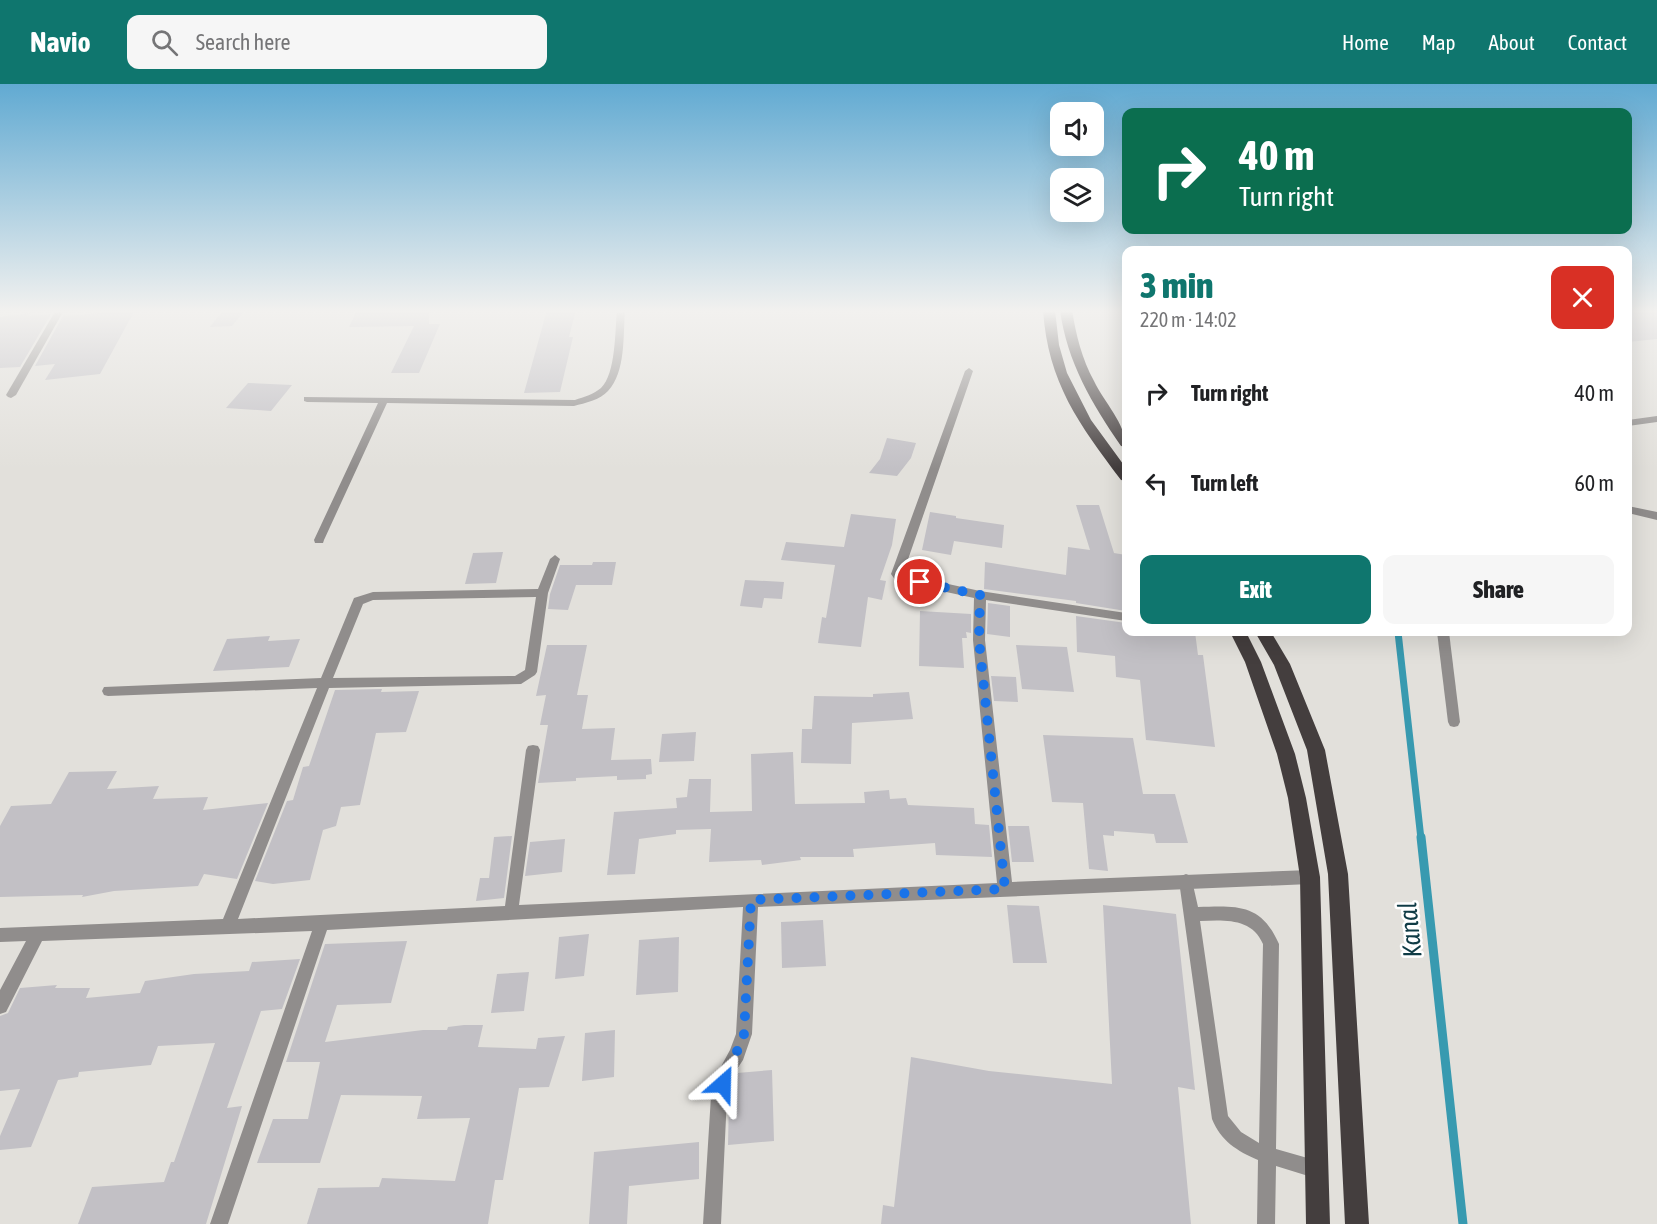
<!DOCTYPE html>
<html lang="en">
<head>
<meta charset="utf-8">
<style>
  body { margin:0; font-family:"Asap Condensed",sans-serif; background:#f6f6f6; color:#202124; height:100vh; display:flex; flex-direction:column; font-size:22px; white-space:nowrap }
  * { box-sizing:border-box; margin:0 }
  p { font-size:20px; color:#757577 }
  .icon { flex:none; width:33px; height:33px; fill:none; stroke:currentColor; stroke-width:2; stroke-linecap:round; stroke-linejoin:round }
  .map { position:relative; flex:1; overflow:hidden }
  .panel { position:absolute; left:1122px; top:162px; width:510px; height:390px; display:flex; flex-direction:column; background:#fff; border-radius:12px; box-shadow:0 6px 24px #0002 }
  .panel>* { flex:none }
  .top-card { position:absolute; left:1122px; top:24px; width:510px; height:126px; border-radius:12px; box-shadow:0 6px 24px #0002; background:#0b6e4f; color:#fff; overflow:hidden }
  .fabs { position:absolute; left:1050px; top:18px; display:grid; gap:12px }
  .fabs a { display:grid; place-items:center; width:54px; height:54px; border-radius:12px; background:#fff; box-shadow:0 6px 24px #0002; font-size:30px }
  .pin { position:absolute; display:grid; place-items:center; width:51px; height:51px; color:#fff; margin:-26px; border:3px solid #fff; border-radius:50%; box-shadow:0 2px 6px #0007 }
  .me { position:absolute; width:66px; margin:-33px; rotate:25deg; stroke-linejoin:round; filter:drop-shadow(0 0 4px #0008) }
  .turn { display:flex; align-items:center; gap:21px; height:126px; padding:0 18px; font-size:27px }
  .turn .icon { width:78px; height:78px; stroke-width:2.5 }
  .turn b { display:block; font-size:42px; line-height:51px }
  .round { display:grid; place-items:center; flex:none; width:63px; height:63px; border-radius:12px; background:#f6f6f6 }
  .head { display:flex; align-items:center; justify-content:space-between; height:102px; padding:0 18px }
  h1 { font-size:36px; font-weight:800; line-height:45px; color:#0f766e }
  .cta { display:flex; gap:12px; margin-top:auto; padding:12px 18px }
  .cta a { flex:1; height:69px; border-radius:12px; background:#0f766e; color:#fff; font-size:24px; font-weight:800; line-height:69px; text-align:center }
  .cta a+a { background:#f6f6f6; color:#202124 }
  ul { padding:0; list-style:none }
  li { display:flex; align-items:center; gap:18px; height:90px; padding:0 18px }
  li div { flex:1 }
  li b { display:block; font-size:22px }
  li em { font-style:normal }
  header { display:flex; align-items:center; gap:36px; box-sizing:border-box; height:84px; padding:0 30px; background:#0f766e; color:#fff }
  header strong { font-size:28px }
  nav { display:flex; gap:33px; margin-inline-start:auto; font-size:21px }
  .search { width:420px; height:54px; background:#f6f6f6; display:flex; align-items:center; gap:15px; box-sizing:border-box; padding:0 21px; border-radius:12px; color:#757577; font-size:22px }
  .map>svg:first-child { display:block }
</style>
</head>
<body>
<header>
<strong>Navio</strong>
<div class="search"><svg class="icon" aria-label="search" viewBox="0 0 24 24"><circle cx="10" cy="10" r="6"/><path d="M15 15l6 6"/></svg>Search here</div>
<nav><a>Home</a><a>Map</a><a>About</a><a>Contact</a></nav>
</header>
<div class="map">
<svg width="1657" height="1140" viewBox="0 0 1657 1140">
  <rect width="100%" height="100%" fill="#e2e0db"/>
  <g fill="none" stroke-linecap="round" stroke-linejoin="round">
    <polyline stroke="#389ab0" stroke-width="7" points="1398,548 1421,755"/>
    <polyline stroke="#389ab0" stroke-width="9" points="1421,753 1463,1140"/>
  </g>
  <g fill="#c2c0c5">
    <polygon points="135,226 100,290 45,296 55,280 35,282 63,232"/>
    <polygon points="223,226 245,226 232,242 210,243"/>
    <polygon points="357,226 429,226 429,240 440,240 419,289 391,289 414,242 349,243"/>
    <polygon points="547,226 576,226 569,253 573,253 560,308 524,309"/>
    <polygon points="1628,226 1657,226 1657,255 1628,258"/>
    <polygon points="30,229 28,232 51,230 20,283 0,284 0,233"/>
    <polygon points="248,299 292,301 271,327 226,324"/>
    <polygon points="887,354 916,359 911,374 897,392 869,389 880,375"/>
    <polygon points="1076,421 1099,421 1114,469 1126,471 1126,527 1076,519 1076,517 984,505 985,478 1066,491 1068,463 1090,466"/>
    <polygon points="930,428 956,432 956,434 1004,441 1002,464 954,457 951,471 922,466"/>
    <polygon points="851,430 896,435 892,461 880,496 886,497 882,516 868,513 861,563 818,559 822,533 826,534 835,481 781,476 786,458 844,463"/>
    <polygon points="503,468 496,499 465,500 473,469"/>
    <polygon points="593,478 616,478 612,501 576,501 568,526 548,525 550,510 560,481 592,481"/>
    <polygon points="745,496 784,498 782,515 764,514 762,524 740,522"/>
    <polygon points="988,519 1010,522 1010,553 987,550"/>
    <polygon points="920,527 971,530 971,549 966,548 967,554 962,554 964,584 919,582"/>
    <polygon points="1076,532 1126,539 1126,548 1195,548 1198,571 1203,571 1215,663 1146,656 1140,596 1116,593 1115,572 1077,568"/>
    <polygon points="270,552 268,557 300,555 289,583 213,587 227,555"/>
    <polygon points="547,561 587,561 577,611 588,611 582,645 615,644 611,676 651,675 652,690 646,691 646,695 617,696 617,692 576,694 576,697 538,699 548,641 540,641 546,611 536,612"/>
    <polygon points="1016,561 1067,563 1074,608 1022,605"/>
    <polygon points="991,592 1016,593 1018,618 994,617"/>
    <polygon points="382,605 381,608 419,607 406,648 376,649 360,721 341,723 336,742 323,746 310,796 273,800 255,797 287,717 293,716 303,683 309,682 335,606"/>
    <polygon points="909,608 913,635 852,639 851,680 801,679 802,645 812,645 814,612 873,613 873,610"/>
    <polygon points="696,648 694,677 659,678 662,650"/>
    <polygon points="1043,651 1133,654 1143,710 1175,710 1188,759 1156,759 1154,750 1114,747 1114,752 1103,751 1108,787 1089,785 1083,719 1052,718"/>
    <polygon points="793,668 795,720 865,719 864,708 889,706 890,715 906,714 908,721 974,724 975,740 989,741 992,773 936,771 935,759 853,765 854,773 800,773 801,776 762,781 761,776 709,778 711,745 676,746 676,750 639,755 635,790 607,791 614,728 677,724 676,714 687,713 689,695 711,695 710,728 752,727 751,670"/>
    <polygon points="117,687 107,705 159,702 153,715 208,713 203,726 268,719 237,795 204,790 198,802 114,807 82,813 83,811 0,813 0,742 11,722 51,720 69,688"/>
    <polygon points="1008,742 1029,742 1034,778 1012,778"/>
    <polygon points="512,752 504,814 476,817 480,794 489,794 494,753"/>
    <polygon points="565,755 562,788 525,792 530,758"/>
    <polygon points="1007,821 1039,822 1047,879 1013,879"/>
    <polygon points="1103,821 1176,830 1195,1006 1178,1003 1191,1140 881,1140 883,1121 894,1123 911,973 989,987 1112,1000"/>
    <polygon points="823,836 826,882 782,884 781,838"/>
    <polygon points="589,850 584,892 555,895 559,853"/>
    <polygon points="679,853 678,908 636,911 639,856"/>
    <polygon points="407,857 391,919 337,921 325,958 423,946 447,946 448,943 464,941 483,941 478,963 536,965 538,954 565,952 549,1003 519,1004 503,1096 495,1096 488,1140 307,1140 318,1104 379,1103 382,1094 455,1097 470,1034 417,1035 422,1012 341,1011 320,1079 257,1079 273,1035 308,1035 320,978 286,978 325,860"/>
    <polygon points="300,875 282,925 261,927 227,1024 242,1022 206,1140 78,1140 92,1103 164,1098 171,1078 174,1078 215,959 158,962 151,981 79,988 78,993 58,996 31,1063 0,1066 0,1052 20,1005 0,1007 0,932 8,929 20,904 57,901 55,904 90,904 86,914 140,909 145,897 194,890 249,887 252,878"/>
    <polygon points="529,888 524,927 491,929 497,890"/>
    <polygon points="615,946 614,993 582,997 585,949"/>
    <polygon points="772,986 774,1057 728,1061 729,1012 735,992 737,989"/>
    <polygon points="699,1058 699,1095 629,1102 627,1140 589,1140 594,1068"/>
  </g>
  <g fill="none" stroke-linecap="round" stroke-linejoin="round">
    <g fill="#908d8c" fill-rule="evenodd">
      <polygon points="1628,422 1657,428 1657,436 1628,429"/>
      <path d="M1186,790l5,2 7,31c39,-1 63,-4 81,37l-3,205 42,12 6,3 3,6 -3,6 -6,3 -42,-13 -1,58h-18l1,-64c-21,-9 -37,-19 -46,-41l-33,-238 2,-5zM1200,837c25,-1 52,-3 63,23l-4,199 -18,-11 -13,-16z"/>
    </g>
    <g fill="#908d8c" fill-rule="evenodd">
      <polygon points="56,226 64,226 16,311 11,314 8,313 6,311"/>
      <path d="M617,226h8c-2,25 1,62 -17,81 -8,9 -23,12 -34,15l-187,-3 -63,137 -1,3h-8l-1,-3 64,-137 -71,-1 -3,-1v-4l271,3c9,-3 19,-6 26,-12 15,-14 14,-58 16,-78z"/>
      <path d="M969,284l4,3 -70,203 77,17 146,22v8l-140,-21 -1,40 27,242 298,-12 5,2 2,5 -2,5 -5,2 -552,23 -6,127 -9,26 -10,15 -6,21 -6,128h-18l8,-128 7,-24 12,-22 6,-16 7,-127 -416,23 -99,294h-18l102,-293 -270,10 -36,71 -6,2v-24l26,-49 -26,1v-14l223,-9 94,-231 -209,8 -4,-1 -2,-4 2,-4 217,-9 33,-80 19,-6 165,-3 12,-30 5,-4 5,4 -12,34 -11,79 -2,3 -14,9 -192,4 -91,231 267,-13 21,-156 2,-4 5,-1 5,1 2,4 -21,155 478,-22 -24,-243 1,-42 -74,-16 -4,-1 -5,-7 74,-203zM536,513l-11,73 -10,6 -182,2 30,-74 10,-4z"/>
      <polygon points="1657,332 1657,338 1628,342 1628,336"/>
      <polygon points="1437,548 1449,548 1460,638 1458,642 1454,643 1450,642 1448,638"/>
    </g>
    <g fill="#443e3e" fill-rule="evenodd">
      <path d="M1043,226h12l4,35 8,28 24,47 35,48v13l-5,-1c-42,-56 -73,-97 -78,-170z"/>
      <path d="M1060,226h12c4,25 10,49 22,71 10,21 32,43 32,66l-5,-1c-29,-42 -54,-84 -61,-136z"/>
      <polygon points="1230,548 1246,548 1261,578 1295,670 1306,714 1320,793 1330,1140 1306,1140 1300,793 1288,714 1277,670 1245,578"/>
      <polygon points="1255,548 1271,548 1290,580 1325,666 1348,790 1369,1140 1345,1140 1328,790 1307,666 1274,581"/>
    </g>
  </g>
  <linearGradient id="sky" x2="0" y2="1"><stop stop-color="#61aad2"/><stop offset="0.59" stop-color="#f2f1ef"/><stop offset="1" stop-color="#f2f1ef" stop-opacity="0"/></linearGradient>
  <rect width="1657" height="385" fill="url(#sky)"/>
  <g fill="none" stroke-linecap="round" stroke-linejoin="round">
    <path stroke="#1a73e8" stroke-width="10" stroke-dasharray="0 18" d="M723,1000c5,-17 15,-32 21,-50l7,-134 254,-11 -26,-249 1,-45 -60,-13"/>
  </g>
  <g text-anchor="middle" stroke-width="5" stroke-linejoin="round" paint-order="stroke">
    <g font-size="26" font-style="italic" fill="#0f3b45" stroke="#fff">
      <text transform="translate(1410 846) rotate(-96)" y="9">Kanal</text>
    </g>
  </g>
</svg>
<div class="fabs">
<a><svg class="icon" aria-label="sound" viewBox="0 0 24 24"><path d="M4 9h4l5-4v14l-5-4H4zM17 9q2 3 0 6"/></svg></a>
<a><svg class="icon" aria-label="layers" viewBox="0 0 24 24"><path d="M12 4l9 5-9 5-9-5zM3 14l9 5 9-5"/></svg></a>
</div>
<div class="pin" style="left:920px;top:498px;background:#d93025"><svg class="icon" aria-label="arrive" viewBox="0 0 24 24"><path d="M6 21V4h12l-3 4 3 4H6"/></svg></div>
<svg class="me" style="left:723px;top:1000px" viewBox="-20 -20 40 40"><path d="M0-17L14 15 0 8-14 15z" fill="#1a73e8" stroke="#fff" stroke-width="4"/></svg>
<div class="top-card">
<div class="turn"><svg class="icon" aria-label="right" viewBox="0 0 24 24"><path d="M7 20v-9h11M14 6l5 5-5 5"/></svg><div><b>40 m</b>Turn right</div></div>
</div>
<section class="panel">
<div class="head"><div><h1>3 min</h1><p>220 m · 14:02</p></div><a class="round" style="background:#d93025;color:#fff"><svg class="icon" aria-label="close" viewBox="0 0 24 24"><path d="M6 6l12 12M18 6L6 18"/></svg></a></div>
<ul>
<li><svg class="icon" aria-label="right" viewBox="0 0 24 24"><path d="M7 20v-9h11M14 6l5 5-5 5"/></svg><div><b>Turn right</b></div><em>40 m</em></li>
<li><svg class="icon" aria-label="left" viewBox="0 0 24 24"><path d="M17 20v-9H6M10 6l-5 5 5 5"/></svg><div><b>Turn left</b></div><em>60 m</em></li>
</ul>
<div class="cta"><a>Exit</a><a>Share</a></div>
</section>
</div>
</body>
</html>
